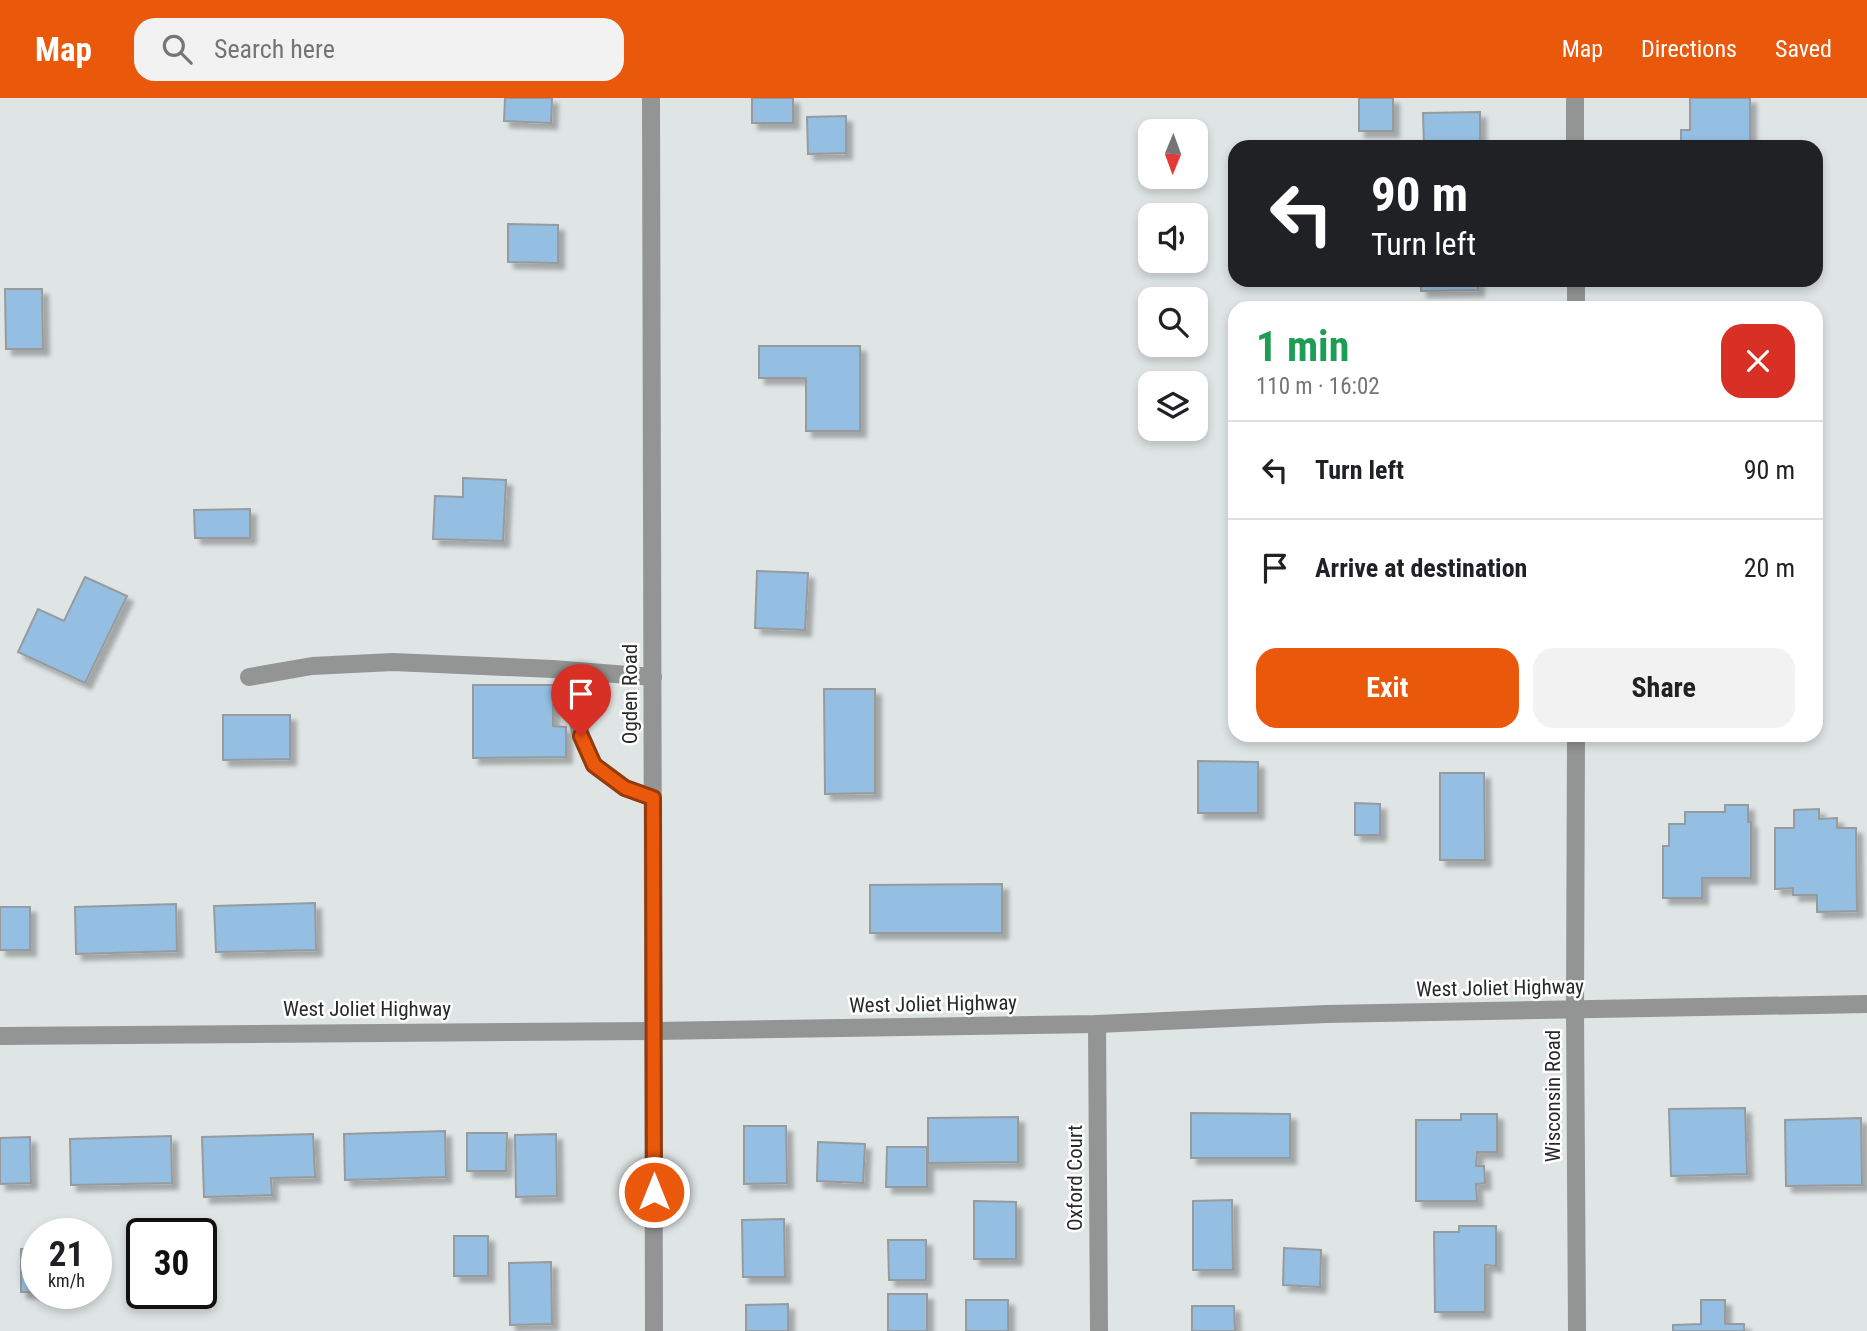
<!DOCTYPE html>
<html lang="en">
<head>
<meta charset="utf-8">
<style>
  body { margin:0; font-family:"Roboto Condensed",sans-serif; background:#f2f2f2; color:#202124; height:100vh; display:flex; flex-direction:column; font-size:26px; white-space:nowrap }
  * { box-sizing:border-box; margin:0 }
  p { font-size:23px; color:#757577 }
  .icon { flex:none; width:38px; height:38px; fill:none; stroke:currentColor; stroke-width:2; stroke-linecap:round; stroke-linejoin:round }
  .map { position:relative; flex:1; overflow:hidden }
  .panel { position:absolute; left:1228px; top:203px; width:595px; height:441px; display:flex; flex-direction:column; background:#fff; border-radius:21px; box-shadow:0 4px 10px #0003 }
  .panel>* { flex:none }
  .guide { position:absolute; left:1228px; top:42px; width:595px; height:147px; border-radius:21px; box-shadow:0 4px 10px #0003; background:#202124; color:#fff; overflow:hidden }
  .needle { width:46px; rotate:181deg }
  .buttons { position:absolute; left:1138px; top:21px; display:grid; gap:14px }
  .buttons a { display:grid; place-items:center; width:70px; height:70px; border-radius:14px; background:#fff; box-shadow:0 4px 10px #0003; font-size:35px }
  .speed { position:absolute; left:21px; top:1120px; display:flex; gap:14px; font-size:35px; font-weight:700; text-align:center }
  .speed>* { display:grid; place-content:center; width:91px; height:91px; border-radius:50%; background:#fff; box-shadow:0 4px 10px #0003; line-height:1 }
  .speed small { font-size:18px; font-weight:400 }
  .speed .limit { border:4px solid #111; border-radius:10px; background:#fff; color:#111 }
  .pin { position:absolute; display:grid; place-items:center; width:60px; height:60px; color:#fff; margin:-72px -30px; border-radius:50% 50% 50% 0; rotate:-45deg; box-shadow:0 0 7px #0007 }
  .pin .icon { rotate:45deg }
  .me { position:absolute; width:77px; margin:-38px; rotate:0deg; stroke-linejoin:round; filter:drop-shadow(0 0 5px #0008) }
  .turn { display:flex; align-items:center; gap:24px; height:147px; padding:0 28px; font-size:32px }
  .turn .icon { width:91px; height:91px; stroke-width:2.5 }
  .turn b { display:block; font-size:49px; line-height:60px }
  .round { display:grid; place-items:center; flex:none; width:74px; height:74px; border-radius:21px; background:#f2f2f2 }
  .head { display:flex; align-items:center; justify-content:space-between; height:119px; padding:0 28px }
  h1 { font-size:42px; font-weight:700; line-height:52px; color:#1e9e55 }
  .primary-button { display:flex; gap:14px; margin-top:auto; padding:14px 28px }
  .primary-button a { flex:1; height:80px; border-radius:21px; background:#ea580c; color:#fff; font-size:28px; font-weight:700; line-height:80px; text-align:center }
  .primary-button a+a { background:#f2f2f2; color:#202124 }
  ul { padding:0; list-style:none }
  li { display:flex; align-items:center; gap:21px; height:98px; padding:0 28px; border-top:2px solid #e0e0e0 }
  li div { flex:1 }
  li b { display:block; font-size:26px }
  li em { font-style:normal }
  header { display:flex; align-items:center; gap:42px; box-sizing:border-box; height:98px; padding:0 35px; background:#ea580c; color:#fff }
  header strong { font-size:33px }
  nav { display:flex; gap:38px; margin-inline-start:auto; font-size:24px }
  .search { width:490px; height:63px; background:#f2f2f2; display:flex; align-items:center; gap:18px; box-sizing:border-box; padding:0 24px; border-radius:21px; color:#757577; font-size:26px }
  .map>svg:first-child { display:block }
</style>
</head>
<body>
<header>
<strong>Map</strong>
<div class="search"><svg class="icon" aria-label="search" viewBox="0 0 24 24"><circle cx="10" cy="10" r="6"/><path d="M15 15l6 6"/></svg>Search here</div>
<nav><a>Map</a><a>Directions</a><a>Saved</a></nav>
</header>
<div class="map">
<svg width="1867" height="1233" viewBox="0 0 1867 1233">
  <defs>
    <filter id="shadow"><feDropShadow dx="6" dy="6" stdDeviation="2" flood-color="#0004"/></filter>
  </defs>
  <rect width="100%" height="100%" fill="#dfe4e5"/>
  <g fill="#94bfe3" stroke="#989b9e" stroke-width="2" filter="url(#shadow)">
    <polygon points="505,0 552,0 551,25 504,23"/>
    <rect x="752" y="0" width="41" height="25"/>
    <rect x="1359" y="0" width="34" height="33"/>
    <polygon points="1690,0 1750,0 1750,49 1681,49 1681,32 1690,32"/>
    <polygon points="1480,14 1480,49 1424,49 1423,15"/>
    <polygon points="846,18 846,55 808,56 807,19"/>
    <polygon points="508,126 558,127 558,165 508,164"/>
    <polygon points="1421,182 1478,182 1478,192 1421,193"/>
    <polygon points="5,191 42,191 43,251 6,251"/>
    <polygon points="759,248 860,248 860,333 806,333 806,280 759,280"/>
    <polygon points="463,380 506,382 503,443 433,441 435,398 463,399"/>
    <polygon points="250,411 250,440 195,440 194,412"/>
    <polygon points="757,473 808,475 805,532 755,530"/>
    <polygon points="85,479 127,498 85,585 18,554 38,511 64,523"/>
    <polygon points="473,587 553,587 553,628 566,629 566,659 473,660"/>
    <polygon points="824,591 875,591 875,695 825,696"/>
    <polygon points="223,617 290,617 290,661 223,662"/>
    <polygon points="1198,663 1258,664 1258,715 1198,715"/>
    <polygon points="1440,675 1484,675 1485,762 1440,762"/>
    <polygon points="1355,705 1380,706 1380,737 1355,737"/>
    <polygon points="1725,707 1748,707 1748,724 1751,724 1751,780 1702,780 1702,800 1663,800 1663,748 1669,748 1669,726 1685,726 1685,714 1725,714"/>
    <polygon points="1819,711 1819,721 1837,720 1837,730 1856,730 1857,813 1817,814 1817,797 1793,797 1793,790 1775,791 1775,730 1794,730 1794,712"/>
    <polygon points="1002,786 1002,835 870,835 870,787"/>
    <polygon points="315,805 316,852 216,854 214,808"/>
    <polygon points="176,806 177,853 76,856 75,809"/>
    <rect x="0" y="809" width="30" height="43"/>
    <polygon points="1745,1010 1747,1076 1671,1078 1669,1011"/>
    <polygon points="1191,1015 1290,1016 1290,1060 1191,1060"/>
    <polygon points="1461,1016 1497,1016 1497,1054 1477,1054 1476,1068 1484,1068 1485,1085 1476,1086 1477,1103 1416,1103 1416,1022 1461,1022"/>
    <polygon points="1018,1019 1018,1064 928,1065 928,1020"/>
    <polygon points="1861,1020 1862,1087 1786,1088 1785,1022"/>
    <polygon points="744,1028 786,1028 787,1085 744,1086"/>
    <polygon points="445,1033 446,1079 345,1082 344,1036"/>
    <polygon points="467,1035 507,1035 506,1073 467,1073"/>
    <polygon points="313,1036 315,1079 271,1080 272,1097 204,1099 202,1039"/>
    <polygon points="556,1036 557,1098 516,1099 515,1037"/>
    <polygon points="171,1038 172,1085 71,1087 70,1041"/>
    <polygon points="30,1039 31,1085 0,1086 0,1040"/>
    <polygon points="818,1044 865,1046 863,1085 817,1083"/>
    <polygon points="887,1049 927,1049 927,1089 886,1089"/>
    <polygon points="1232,1102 1233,1172 1193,1172 1193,1103"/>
    <polygon points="974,1103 1016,1104 1016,1161 974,1161"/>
    <polygon points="784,1121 785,1179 743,1179 742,1122"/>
    <polygon points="1459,1128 1496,1128 1496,1168 1485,1167 1485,1214 1435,1214 1434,1134 1459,1134"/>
    <rect x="454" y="1138" width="34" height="40"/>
    <polygon points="888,1142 926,1142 926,1182 889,1182"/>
    <polygon points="1284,1150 1321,1152 1320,1189 1283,1187"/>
    <rect x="21" y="1151" width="16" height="43"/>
    <polygon points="551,1164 552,1226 510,1227 509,1165"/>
    <rect x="888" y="1196" width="39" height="37"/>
    <rect x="966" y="1202" width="42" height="31"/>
    <polygon points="1701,1202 1725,1202 1725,1226 1744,1226 1744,1233 1673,1233 1673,1227 1701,1226"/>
    <polygon points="788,1206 788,1233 746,1233 746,1207"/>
    <polygon points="1192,1208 1234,1208 1235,1233 1192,1233"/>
  </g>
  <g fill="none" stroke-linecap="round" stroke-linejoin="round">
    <g stroke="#939595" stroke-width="18">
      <polyline points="575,573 574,607 581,638 594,667 625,690 653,700"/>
      <polyline points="249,579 312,568 393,564 553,571 653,579"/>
    </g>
    <g stroke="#939595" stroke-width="18">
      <polyline points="651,0 654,1233"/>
      <polyline points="1575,0 1575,49"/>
      <polyline points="1576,182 1576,210"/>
      <polyline points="1576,637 1575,912 1577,1233"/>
      <polyline points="1097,926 1099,1233"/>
      <polyline points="0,938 654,933 1097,926 1326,916 1867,906"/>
    </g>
  </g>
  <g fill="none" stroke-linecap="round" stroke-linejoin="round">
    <g stroke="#983908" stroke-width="18">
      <polyline id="route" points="581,638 594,667 625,690 653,700 654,1094"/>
    </g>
    <use href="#route" stroke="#ea580c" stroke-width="12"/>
  </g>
  <g text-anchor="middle" stroke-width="5" stroke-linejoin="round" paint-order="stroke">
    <g font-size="21" fill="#282a2a" stroke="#fff">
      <text transform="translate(630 596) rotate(-90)" y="7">Ogden Road</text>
      <text transform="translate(1500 890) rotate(-1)" y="7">West Joliet Highway</text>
      <text transform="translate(933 906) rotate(-1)" y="7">West Joliet Highway</text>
      <text x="367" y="918">West Joliet Highway</text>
      <text transform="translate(1553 998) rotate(-90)" y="7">Wisconsin Road</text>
      <text transform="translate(1075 1080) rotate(-90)" y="7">Oxford Court</text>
    </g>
  </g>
</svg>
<div class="buttons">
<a><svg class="needle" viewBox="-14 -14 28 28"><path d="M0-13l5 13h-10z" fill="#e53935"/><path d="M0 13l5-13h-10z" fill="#757577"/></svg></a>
<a><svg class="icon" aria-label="sound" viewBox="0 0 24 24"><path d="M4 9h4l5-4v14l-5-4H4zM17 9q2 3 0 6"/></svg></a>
<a><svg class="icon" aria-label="search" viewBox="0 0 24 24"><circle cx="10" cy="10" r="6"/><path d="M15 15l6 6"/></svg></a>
<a><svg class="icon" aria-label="layers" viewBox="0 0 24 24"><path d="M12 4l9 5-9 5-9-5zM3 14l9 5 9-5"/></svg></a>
</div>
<div class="speed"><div>21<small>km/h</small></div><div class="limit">30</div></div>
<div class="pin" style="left:581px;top:638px;background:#d93025"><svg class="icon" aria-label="arrive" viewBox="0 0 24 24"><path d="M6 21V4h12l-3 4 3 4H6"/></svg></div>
<svg class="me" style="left:654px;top:1094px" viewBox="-20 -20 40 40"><circle r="17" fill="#ea580c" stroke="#fff" stroke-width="3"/><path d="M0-11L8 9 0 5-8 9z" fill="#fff"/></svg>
<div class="guide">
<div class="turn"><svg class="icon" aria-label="left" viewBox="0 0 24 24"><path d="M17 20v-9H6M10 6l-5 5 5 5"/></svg><div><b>90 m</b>Turn left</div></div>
</div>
<section class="panel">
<div class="head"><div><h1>1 min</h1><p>110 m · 16:02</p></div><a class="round" style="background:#d93025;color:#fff"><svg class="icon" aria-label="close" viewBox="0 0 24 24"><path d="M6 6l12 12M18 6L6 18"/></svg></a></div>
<ul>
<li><svg class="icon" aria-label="left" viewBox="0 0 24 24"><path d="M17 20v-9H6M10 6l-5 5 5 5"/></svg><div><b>Turn left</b></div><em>90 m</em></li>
<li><svg class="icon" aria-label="arrive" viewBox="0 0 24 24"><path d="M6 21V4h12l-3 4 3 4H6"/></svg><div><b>Arrive at destination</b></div><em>20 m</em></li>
</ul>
<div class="primary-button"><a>Exit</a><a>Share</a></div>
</section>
</div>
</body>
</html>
